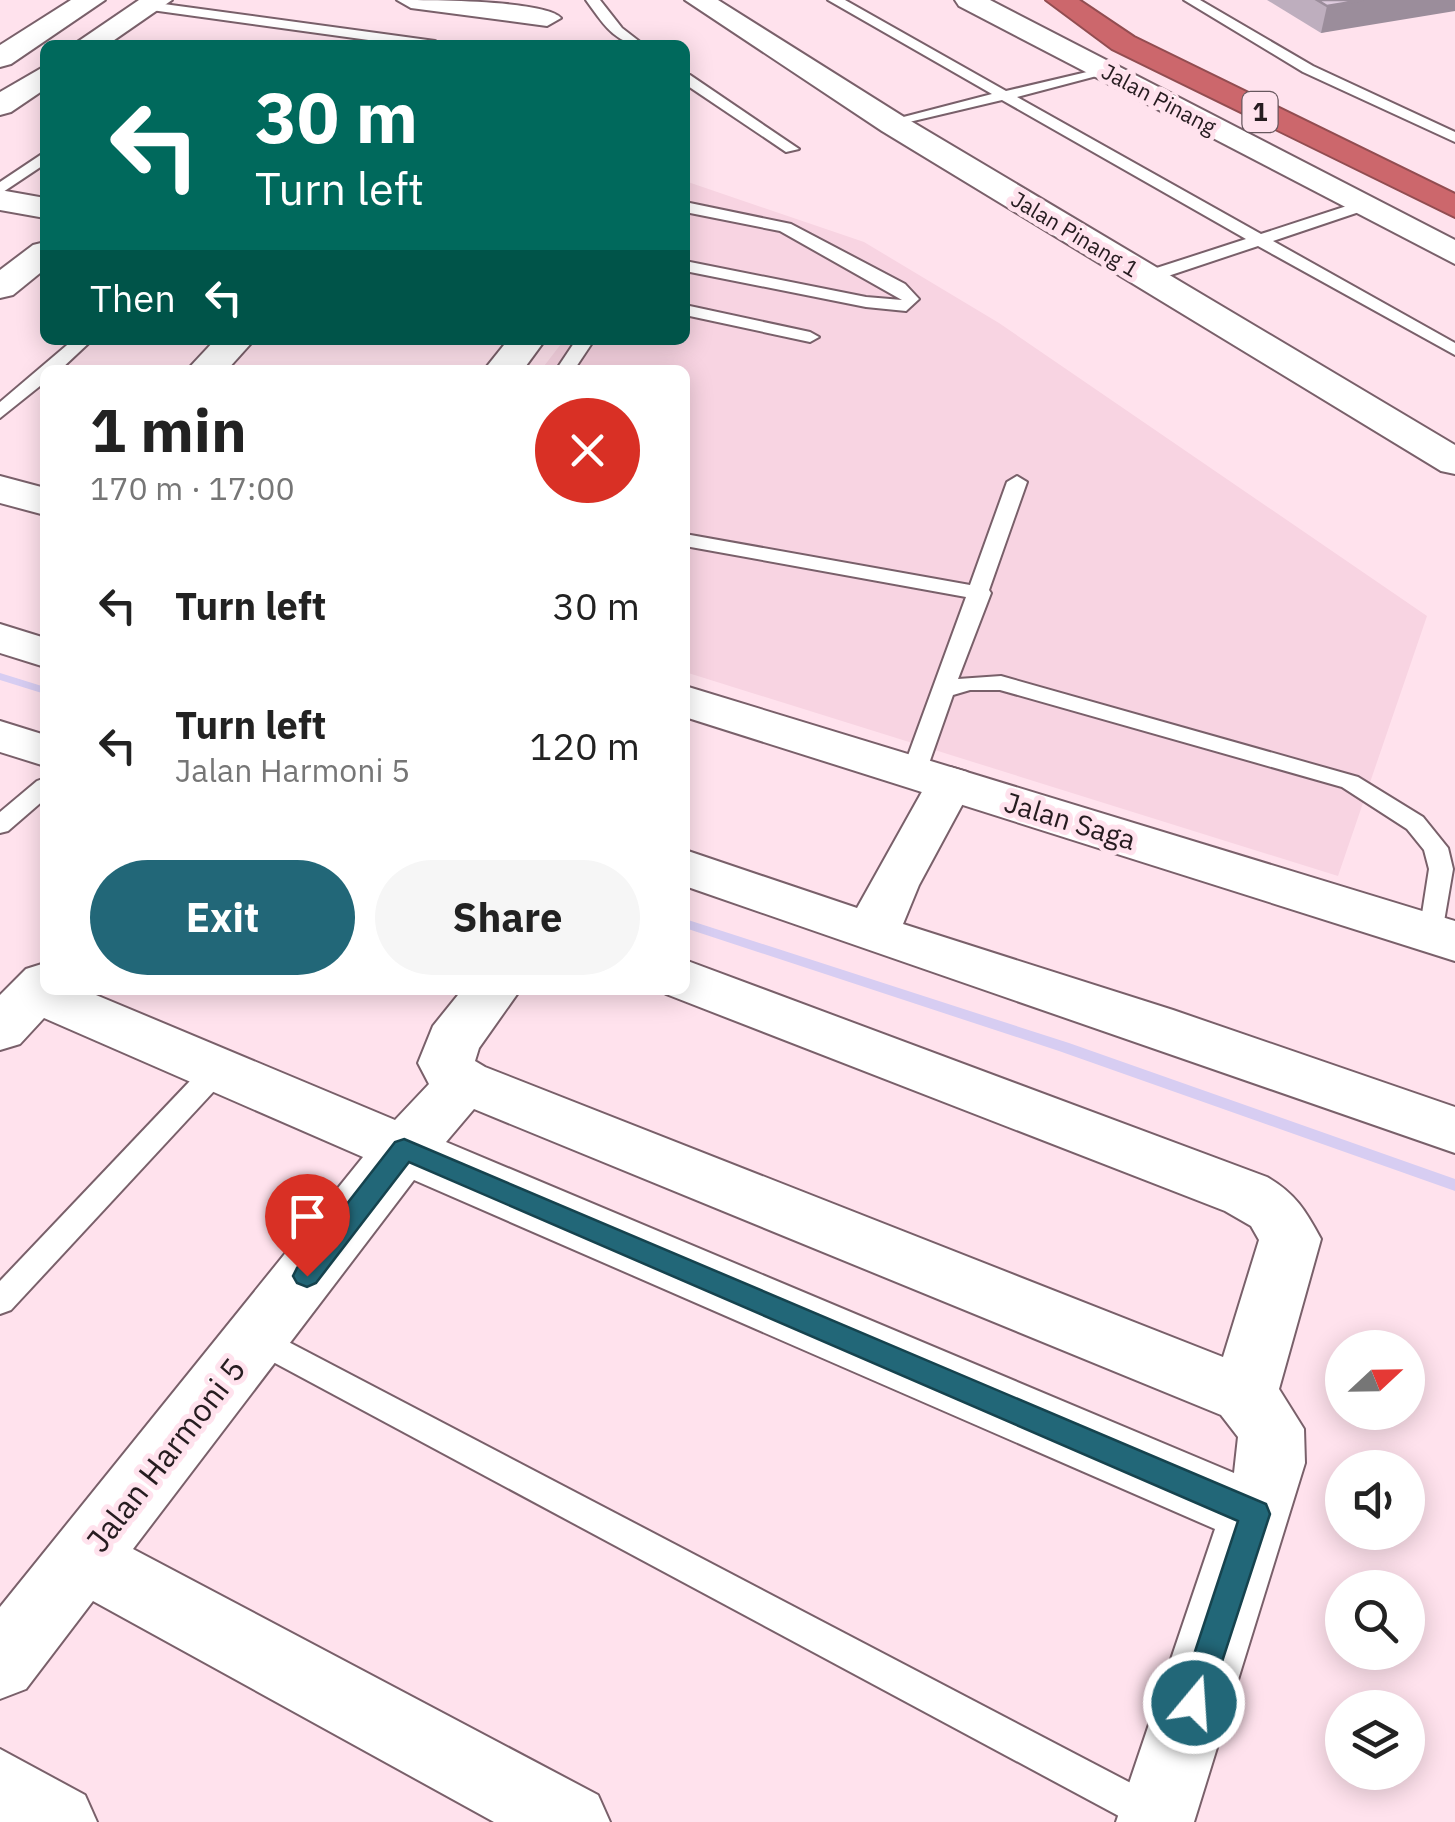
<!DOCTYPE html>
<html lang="en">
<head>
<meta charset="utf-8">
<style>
  body { margin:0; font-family:"IBM Plex Sans",sans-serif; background:#f6f6f6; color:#222; height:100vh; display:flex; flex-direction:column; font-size:38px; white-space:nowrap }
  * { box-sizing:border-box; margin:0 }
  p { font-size:32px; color:#767676 }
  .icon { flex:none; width:55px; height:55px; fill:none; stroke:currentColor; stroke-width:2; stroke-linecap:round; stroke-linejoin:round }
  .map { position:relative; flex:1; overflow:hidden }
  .sheet { position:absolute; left:40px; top:365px; width:650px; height:630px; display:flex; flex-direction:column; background:#fff; border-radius:15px; box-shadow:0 5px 25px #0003 }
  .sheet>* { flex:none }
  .hud { position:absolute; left:40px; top:40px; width:650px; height:305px; border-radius:15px; box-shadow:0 5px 25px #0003; background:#00695c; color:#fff; overflow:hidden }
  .needle { width:65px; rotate:68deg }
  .controls { position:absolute; left:1325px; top:1330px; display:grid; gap:20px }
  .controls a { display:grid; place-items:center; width:100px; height:100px; border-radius:50%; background:#fff; box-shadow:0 5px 25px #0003; font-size:50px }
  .pin { position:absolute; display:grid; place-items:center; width:85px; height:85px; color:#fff; margin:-102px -42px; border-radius:50% 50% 50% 0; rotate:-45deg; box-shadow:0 0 10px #0007 }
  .pin .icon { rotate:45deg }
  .me { position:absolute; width:110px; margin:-55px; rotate:18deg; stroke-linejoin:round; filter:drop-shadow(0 0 8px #0008) }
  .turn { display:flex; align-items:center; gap:35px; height:210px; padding:0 50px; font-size:45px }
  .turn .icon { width:130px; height:130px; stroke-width:2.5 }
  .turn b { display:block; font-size:70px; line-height:85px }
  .then { display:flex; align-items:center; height:95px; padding:0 50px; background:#0003; gap:20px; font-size:38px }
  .round { display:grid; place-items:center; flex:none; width:105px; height:105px; border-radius:52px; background:#f6f6f6 }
  .headline { display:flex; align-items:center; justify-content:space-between; height:170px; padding:0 50px }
  h1 { font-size:60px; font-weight:800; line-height:75px }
  .action { display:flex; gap:20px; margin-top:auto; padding:20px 50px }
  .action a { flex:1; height:115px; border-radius:60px; background:#226778; color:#fff; font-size:40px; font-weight:800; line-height:115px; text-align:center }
  .action a+a { background:#f6f6f6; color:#222 }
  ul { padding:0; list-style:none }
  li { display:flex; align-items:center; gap:30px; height:140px; padding:0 50px }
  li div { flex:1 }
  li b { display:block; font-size:38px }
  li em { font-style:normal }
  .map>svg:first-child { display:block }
</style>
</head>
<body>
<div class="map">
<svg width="1455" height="1822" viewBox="0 0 1455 1822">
  <rect width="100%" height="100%" fill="#ffe2ed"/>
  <polygon fill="#f8d4e2" points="688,182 864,242 999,323 1427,616 1338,876 685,672 685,370 541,370 564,340 685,340"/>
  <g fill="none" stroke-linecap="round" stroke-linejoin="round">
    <g fill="#d7cdf2" fill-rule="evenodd">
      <polygon points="0,673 45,687 45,694 0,680"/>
      <polygon points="685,919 1069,1043 1455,1179 1455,1191 1059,1051 685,928"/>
    </g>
    <g stroke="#79606a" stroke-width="4">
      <g id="lane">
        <path d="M586,0h14l22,28 22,17c-29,0 -42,-23 -58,-45z"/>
        <polygon points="828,0 845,0 1006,91 1108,67 1108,73 1017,97 1261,234 1356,203 1368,203 1368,209 1273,241 1455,343 1455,355 1258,246 1153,281 1141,281 1141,273 1246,239 1002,100 888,127 888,121 992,94"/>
        <polygon points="1184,0 1200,0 1313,66 1455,132 1455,142 1303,72"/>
        <polygon points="149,2 435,41 442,45 405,45 144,9 142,6"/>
        <polygon points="685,74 690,75 799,149 786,152 685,84"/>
        <polygon points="45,152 45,164 0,194 0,182"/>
        <polygon points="685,202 791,224 905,284 919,299 906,311 866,307 685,271 685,261 866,297 902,300 780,231 685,212"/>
        <polygon points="685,305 810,332 819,337 810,342 685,315"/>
        <polygon points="73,340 92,340 60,370 45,370 45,382 0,418 0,402"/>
        <polygon points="576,340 594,340 574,370 556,370"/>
        <polygon points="1017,476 1027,482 989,590 991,593 958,679 1001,676 1358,777 1423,817 1448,848 1453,869 1441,939 1423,939 1419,933 1429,869 1424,850 1407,829 1342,787 1000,690 970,690 953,695 926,772 914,779 906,777 902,772 966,597 685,546 685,534 970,585 1007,482"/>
        <polygon points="45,778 45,799 8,831 0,833 0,812 37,781"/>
        <polygon points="218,1059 228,1062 232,1069 228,1076 11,1310 0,1314 0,1281 208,1062"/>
        <polygon points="258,1326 1167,1802 1172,1815 1170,1822 1130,1822 247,1348 243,1339 247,1330"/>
      </g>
    </g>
    <g stroke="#79606a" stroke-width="4">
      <g id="street">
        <polygon points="139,0 172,0 107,45 73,45"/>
        <path d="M397,0c30,0 148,0 164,18l-14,8 -136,-18z"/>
        <polygon points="685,0 718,0 904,117 1455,445 1455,474 1441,471 882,131"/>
        <polygon points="955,0 990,0 1455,240 1455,264 959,6"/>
        <polygon points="45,66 45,89 11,112 0,115 0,92"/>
        <polygon points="0,190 45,198 45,218 0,210"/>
        <polygon points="45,242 45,269 13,295 0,298 0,270 33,245"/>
        <polygon points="215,340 254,340 227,370 187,370"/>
        <polygon points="508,340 545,340 523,370 484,370"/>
        <polygon points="0,624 45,638 45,667 0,653"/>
        <polygon points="0,721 45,735 45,766 0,752"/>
        <polygon points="950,767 967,772 974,783 919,885 903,924 1173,1010 1455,1107 1455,1153 685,886 685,850 857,908 933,772"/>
        <path d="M685,960l582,217c28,16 39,34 54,62l-42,150 25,40 1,34 -111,359h-78l99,-293 -801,-349 -281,369 465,246 12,27h-116l-401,-221 -67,88 -26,10v-92l363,-450 -319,-139 -24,26 -20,6v-55l26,-26 19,-6v27h39l311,130 34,-36 -11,-21 15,-37 29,-36h58l-41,58 -4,13 10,6 738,290 36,-117 -8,-14 -26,-15 -559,-217 -2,-4h21zM474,1109l747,306 17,22 -4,36 -788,-331z"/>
        <polygon points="0,1749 85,1795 97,1822 0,1822"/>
      </g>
    </g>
    <g stroke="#79606a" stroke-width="4">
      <g id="secondary">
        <polygon points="71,0 105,0 11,64 0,67 0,45"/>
        <polygon points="0,476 45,488 45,515 0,503"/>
        <polygon points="685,686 1455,921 1455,961 685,717"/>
      </g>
    </g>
    <g stroke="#924d51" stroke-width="4">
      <polygon id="highway" points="1046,0 1079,0 1134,37 1455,194 1455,217 1112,49"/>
    </g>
    <use href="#lane" fill="#fff" fill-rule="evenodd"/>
    <use href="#street" fill="#fff" fill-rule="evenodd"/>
    <use href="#secondary" fill="#fff" fill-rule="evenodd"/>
    <use href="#highway" fill="#cc676c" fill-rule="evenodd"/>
  </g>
  <polygon fill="#beaebe" points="1267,0 1455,0 1321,33"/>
  <polygon fill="#9b8d9b" points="1363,0 1455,0 1455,11 1321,33 1327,6"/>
  <polygon fill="#ddcadd" stroke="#9b8d9b" stroke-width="2.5" points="1317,0 1363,0 1327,6"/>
  <polygon fill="#226778" stroke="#16434e" stroke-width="2.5" points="404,1139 1266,1504 1270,1514 1205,1714 1194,1719 1183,1714 1178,1703 1238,1521 409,1162 316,1283 307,1287 297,1283 293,1276 297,1268 395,1142"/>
  <g text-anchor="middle" stroke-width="10" stroke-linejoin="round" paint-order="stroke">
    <g font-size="22" fill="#261c20" stroke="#ffe2ed">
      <text transform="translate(1159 99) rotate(28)" y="8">Jalan Pinang</text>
      <text transform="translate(1075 234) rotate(31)" y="8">Jalan Pinang 1</text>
    </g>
    <rect fill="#ffe2ed" stroke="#67575e" stroke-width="2.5" x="1242.5" y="92" width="35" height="40" rx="8"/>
    <g font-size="25" font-weight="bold" fill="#261c20">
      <text x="1260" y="121">1</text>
    </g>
    <g font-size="28" fill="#261c20" stroke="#ffe2ed">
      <text transform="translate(1070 821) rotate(17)" y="10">Jalan Saga</text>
    </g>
    <g font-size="32" fill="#261c20" stroke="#ffe2ed">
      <text transform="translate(166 1455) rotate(-52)" y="11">Jalan Harmoni 5</text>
    </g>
  </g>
</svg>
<div class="controls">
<a><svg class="needle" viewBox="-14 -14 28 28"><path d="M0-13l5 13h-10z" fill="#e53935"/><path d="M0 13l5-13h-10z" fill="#767676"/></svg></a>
<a><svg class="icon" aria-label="sound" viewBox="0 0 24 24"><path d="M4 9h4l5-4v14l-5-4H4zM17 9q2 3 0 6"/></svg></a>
<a><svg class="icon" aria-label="search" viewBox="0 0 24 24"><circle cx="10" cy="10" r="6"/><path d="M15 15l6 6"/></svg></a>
<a><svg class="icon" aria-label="layers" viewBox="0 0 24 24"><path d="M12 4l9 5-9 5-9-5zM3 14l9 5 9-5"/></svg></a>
</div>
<div class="pin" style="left:307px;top:1276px;background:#d93025"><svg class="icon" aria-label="arrive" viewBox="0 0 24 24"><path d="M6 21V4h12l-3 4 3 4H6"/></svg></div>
<svg class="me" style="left:1194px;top:1703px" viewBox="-20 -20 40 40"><circle r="17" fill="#226778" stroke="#fff" stroke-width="3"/><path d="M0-11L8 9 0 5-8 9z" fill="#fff"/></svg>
<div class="hud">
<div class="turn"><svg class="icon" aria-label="left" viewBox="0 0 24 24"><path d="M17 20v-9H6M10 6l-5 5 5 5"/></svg><div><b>30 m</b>Turn left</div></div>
<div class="then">Then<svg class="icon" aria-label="left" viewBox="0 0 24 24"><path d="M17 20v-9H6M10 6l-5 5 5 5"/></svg></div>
</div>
<section class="sheet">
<div class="headline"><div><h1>1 min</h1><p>170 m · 17:00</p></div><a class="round" style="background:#d93025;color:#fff"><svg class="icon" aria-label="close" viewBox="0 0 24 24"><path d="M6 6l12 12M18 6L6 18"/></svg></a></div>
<ul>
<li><svg class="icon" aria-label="left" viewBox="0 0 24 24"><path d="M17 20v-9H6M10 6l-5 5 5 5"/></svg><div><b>Turn left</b></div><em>30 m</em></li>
<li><svg class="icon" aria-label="left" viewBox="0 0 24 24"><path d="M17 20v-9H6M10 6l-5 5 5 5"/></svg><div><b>Turn left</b><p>Jalan Harmoni 5</p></div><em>120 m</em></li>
</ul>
<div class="action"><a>Exit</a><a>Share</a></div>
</section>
</div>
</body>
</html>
